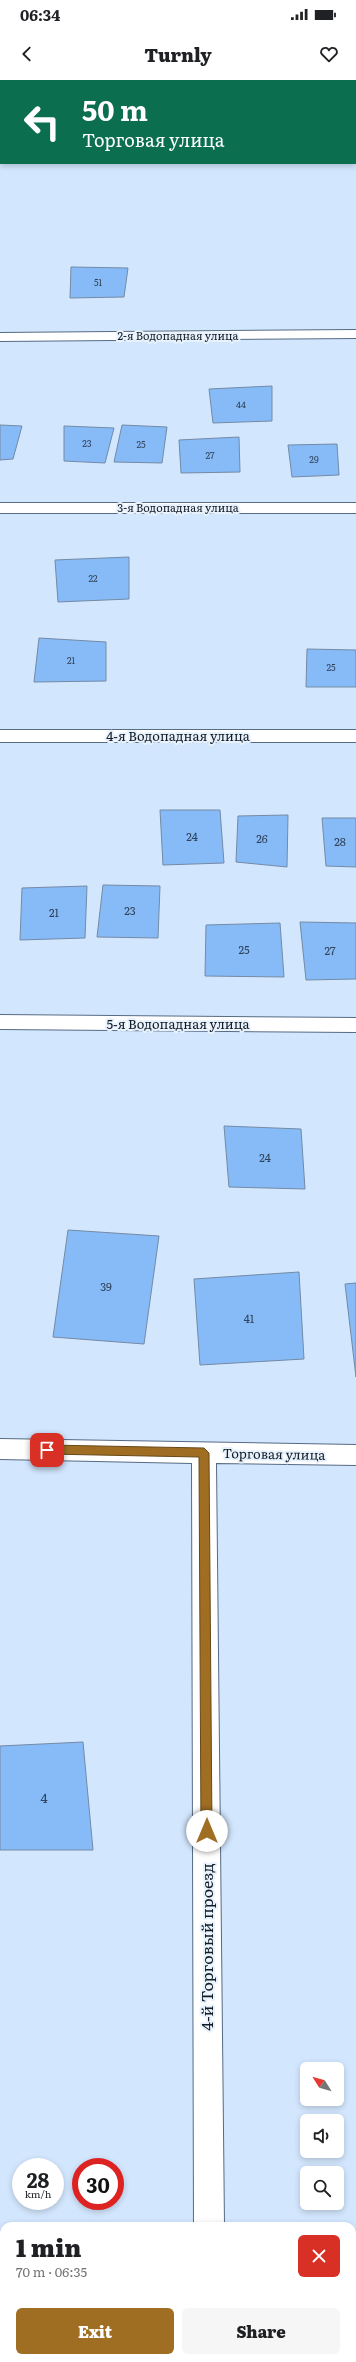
<!DOCTYPE html>
<html lang="en">
<head>
<meta charset="utf-8">
<style>
  body { margin:0; font-family:Literata,serif; background:#f6f6f6; color:#202124; height:100vh; display:flex; flex-direction:column; font-size:15px; white-space:nowrap }
  * { box-sizing:border-box; margin:0 }
  p { font-size:13px; color:#757577 }
  .icon { flex:none; width:22px; height:22px; fill:none; stroke:currentColor; stroke-width:2; stroke-linecap:round; stroke-linejoin:round }
  .map { position:relative; flex:1; overflow:hidden }
  .panel { position:absolute; left:0px; top:2142px; width:356px; height:140px; display:flex; flex-direction:column; background:#fff; border-radius:12px 12px 0 0; box-shadow:0 2px 6px #0003 }
  .panel>* { flex:none }
  .guide { position:absolute; left:0px; top:0px; width:356px; height:84px; box-shadow:0 2px 6px #0003; background:#0b6e4f; color:#fff; overflow:hidden }
  .needle { width:26px; rotate:307deg }
  .buttons { position:absolute; left:300px; top:1982px; display:grid; gap:8px }
  .buttons a { display:grid; place-items:center; width:44px; height:44px; border-radius:6px; background:#fff; box-shadow:0 2px 6px #0003; font-size:20px }
  .speed { position:absolute; left:12px; top:2078px; display:flex; gap:8px; font-size:20px; font-weight:700; text-align:center }
  .speed>* { display:grid; place-content:center; width:52px; height:52px; border-radius:50%; background:#fff; box-shadow:0 2px 6px #0003; line-height:1 }
  .speed small { font-size:10px; font-weight:400 }
  .speed .limit { border:6px solid #d22; background:#fff; color:#111 }
  .pin { position:absolute; display:grid; place-items:center; width:34px; height:34px; color:#fff; margin:-17px; border-radius:8px; box-shadow:0 2px 6px #0006 }
  .me { position:absolute; width:44px; margin:-22px; rotate:0deg; stroke-linejoin:round; filter:drop-shadow(0 0 3px #0008) }
  .turn { display:flex; align-items:center; gap:14px; height:84px; padding:0 16px; font-size:18px }
  .turn .icon { width:52px; height:52px; stroke-width:2.5 }
  .turn b { display:block; font-size:28px; line-height:34px }
  .round { display:grid; place-items:center; flex:none; width:42px; height:42px; border-radius:6px; background:#f6f6f6 }
  .head { display:flex; align-items:center; justify-content:space-between; height:68px; padding:0 16px }
  h1 { font-size:24px; font-weight:800; line-height:30px }
  .button { display:flex; gap:8px; margin-top:auto; padding:8px 16px }
  .button a { flex:1; height:46px; border-radius:6px; background:#a06e23; color:#fff; font-size:16px; font-weight:800; line-height:46px; text-align:center }
  .button a+a { background:#f6f6f6; color:#202124 }
  .status { display:flex; justify-content:space-between; align-items:center; height:28px; padding:0 20px; background:#fff; direction:ltr }
  .status svg { height:11px; fill:currentColor }
  header { display:flex; justify-content:space-between; align-items:center; height:52px; padding:0 16px; background:#fff; font-size:18px; font-weight:800 }
  .map>svg:first-child { display:block }
</style>
</head>
<body>
<div class="status"><b>06:34</b><svg viewBox="0 0 49 12"><path d="M0 12V9h3v3zM5 12V6h3v6zM10 12V3h3v9zM15 12V0h3v12zM26 1h20v11H26zM47 4h2v5h-2z"/></svg></div>
<header><svg class="icon" aria-label="back" viewBox="0 0 24 24"><path d="M15 5l-7 7 7 7"/></svg>Turnly<svg class="icon" aria-label="heart" viewBox="0 0 24 24"><path d="M12 20l-8-8c-3-5 5-10 8-4 3-6 11-1 8 4z"/></svg></header>
<div class="map">
<svg width="356" height="2282" viewBox="0 0 356 2282">
  <rect width="100%" height="100%" fill="#d2e6fd"/>
  <g fill="#87bbf8" stroke="#748aa5">
    <polygon points="71,187 128,188 124,217 70,218"/>
    <polygon points="272,306 272,341 213,343 209,309"/>
    <polygon points="0,345 22,346 13,379 0,380"/>
    <polygon points="122,345 167,347 162,383 114,382"/>
    <polygon points="64,346 114,348 105,383 64,381"/>
    <polygon points="239,357 240,392 181,393 179,360"/>
    <polygon points="337,364 339,395 292,397 288,365"/>
    <polygon points="129,477 129,519 58,522 55,480"/>
    <polygon points="39,558 106,562 106,601 34,602"/>
    <polygon points="307,569 356,570 356,607 306,607"/>
    <polygon points="160,730 220,730 224,783 163,785"/>
    <polygon points="288,735 287,787 236,782 238,736"/>
    <polygon points="322,738 356,738 356,787 326,786"/>
    <polygon points="103,805 160,806 158,858 97,857"/>
    <polygon points="87,806 85,858 20,860 22,808"/>
    <polygon points="300,842 356,843 356,899 306,900"/>
    <polygon points="280,843 284,897 205,896 206,845"/>
    <polygon points="224,1046 301,1049 305,1109 229,1107"/>
    <polygon points="68,1150 159,1156 144,1264 53,1257"/>
    <polygon points="299,1192 304,1279 200,1285 194,1199"/>
    <polygon points="356,1203 356,1297 345,1204"/>
    <polygon points="83,1662 93,1770 0,1770 0,1666"/>
  </g>
  <g fill="none" stroke-linecap="round" stroke-linejoin="round">
    <g stroke="#566b84" stroke-width="2">
      <g id="minor">
        <polygon points="356,250 356,258 0,261 0,253"/>
        <rect x="0" y="423" width="356" height="10"/>
        <rect x="0" y="650" width="356" height="12"/>
        <polygon points="0,935 356,938 356,952 0,949"/>
        <polygon points="0,1359 356,1365 356,1385 216,1383 224,2146 194,2146 192,1383 0,1379"/>
        <rect x="194" y="2278" width="32" height="4"/>
      </g>
    </g>
    <g stroke="#fff" stroke-width="2">
      <g id="major">
        <rect x="355" y="1" width="1" height="8"/>
        <rect x="0" y="4" width="1" height="8"/>
      </g>
    </g>
    <use href="#minor" fill="#fff" fill-rule="evenodd"/>
    <use href="#major" fill="#9ecafb" fill-rule="evenodd"/>
  </g>
  <polygon fill="#a06e23" stroke="#684817" points="47,1365 204,1368 209,1373 212,1751 211,1755 207,1757 201,1751 199,1377 47,1374 42,1370"/>
  <g text-anchor="middle" stroke-width="4" stroke-linejoin="round" paint-order="stroke">
    <g font-size="9" fill="#30435a">
      <text x="98" y="206">51</text>
      <text x="241" y="328">44</text>
      <text x="87" y="367">23</text>
      <text x="141" y="368">25</text>
      <text x="210" y="379">27</text>
      <text x="314" y="383">29</text>
      <text x="93" y="502">22</text>
      <text x="71" y="584">21</text>
      <text x="331" y="591">25</text>
    </g>
    <g font-size="11" fill="#131b25" stroke="#e8f2fd">
      <text x="178" y="260">2-я Водопадная улица</text>
      <text x="178" y="432">3-я Водопадная улица</text>
    </g>
    <g font-size="11" fill="#30435a">
      <text x="192" y="761">24</text>
      <text x="262" y="763">26</text>
      <text x="340" y="766">28</text>
      <text x="130" y="835">23</text>
      <text x="54" y="837">21</text>
      <text x="244" y="874">25</text>
      <text x="330" y="875">27</text>
      <text x="265" y="1082">24</text>
      <text x="106" y="1211">39</text>
      <text x="249" y="1243">41</text>
    </g>
    <g font-size="13" fill="#131b25" stroke="#e8f2fd">
      <text x="178" y="661">4-я Водопадная улица</text>
      <text x="178" y="949">5-я Водопадная улица</text>
      <text transform="translate(274 1374) rotate(1)" y="5">Торговая улица</text>
    </g>
    <g font-size="13" fill="#30435a">
      <text x="44" y="1723">4</text>
    </g>
    <g font-size="16" fill="#131b25" stroke="#e8f2fd">
      <text transform="translate(207 1867) rotate(-90)" y="6">4-й Торговый проезд</text>
    </g>
  </g>
</svg>
<div class="buttons">
<a><svg class="needle" viewBox="-14 -14 28 28"><path d="M0-13l5 13h-10z" fill="#e53935"/><path d="M0 13l5-13h-10z" fill="#757577"/></svg></a>
<a><svg class="icon" aria-label="sound" viewBox="0 0 24 24"><path d="M4 9h4l5-4v14l-5-4H4zM17 9q2 3 0 6"/></svg></a>
<a><svg class="icon" aria-label="search" viewBox="0 0 24 24"><circle cx="10" cy="10" r="6"/><path d="M15 15l6 6"/></svg></a>
</div>
<div class="speed"><div>28<small>km/h</small></div><div class="limit">30</div></div>
<div class="pin" style="left:47px;top:1370px;background:#d93025"><svg class="icon" aria-label="arrive" viewBox="0 0 24 24"><path d="M6 21V4h12l-3 4 3 4H6"/></svg></div>
<svg class="me" style="left:207px;top:1751px" viewBox="-20 -20 40 40"><circle r="19" fill="#fff"/><path d="M0-13L10 11 0 6-10 11z" fill="#a06e23"/></svg>
<div class="guide">
<div class="turn"><svg class="icon" aria-label="left" viewBox="0 0 24 24"><path d="M17 20v-9H6M10 6l-5 5 5 5"/></svg><div><b>50 m</b>Торговая улица</div></div>
</div>
<section class="panel">
<div class="head"><div><h1>1 min</h1><p>70 m · 06:35</p></div><a class="round" style="background:#d93025;color:#fff"><svg class="icon" aria-label="close" viewBox="0 0 24 24"><path d="M6 6l12 12M18 6L6 18"/></svg></a></div>
<div class="button"><a>Exit</a><a>Share</a></div>
</section>
</div>
</body>
</html>
